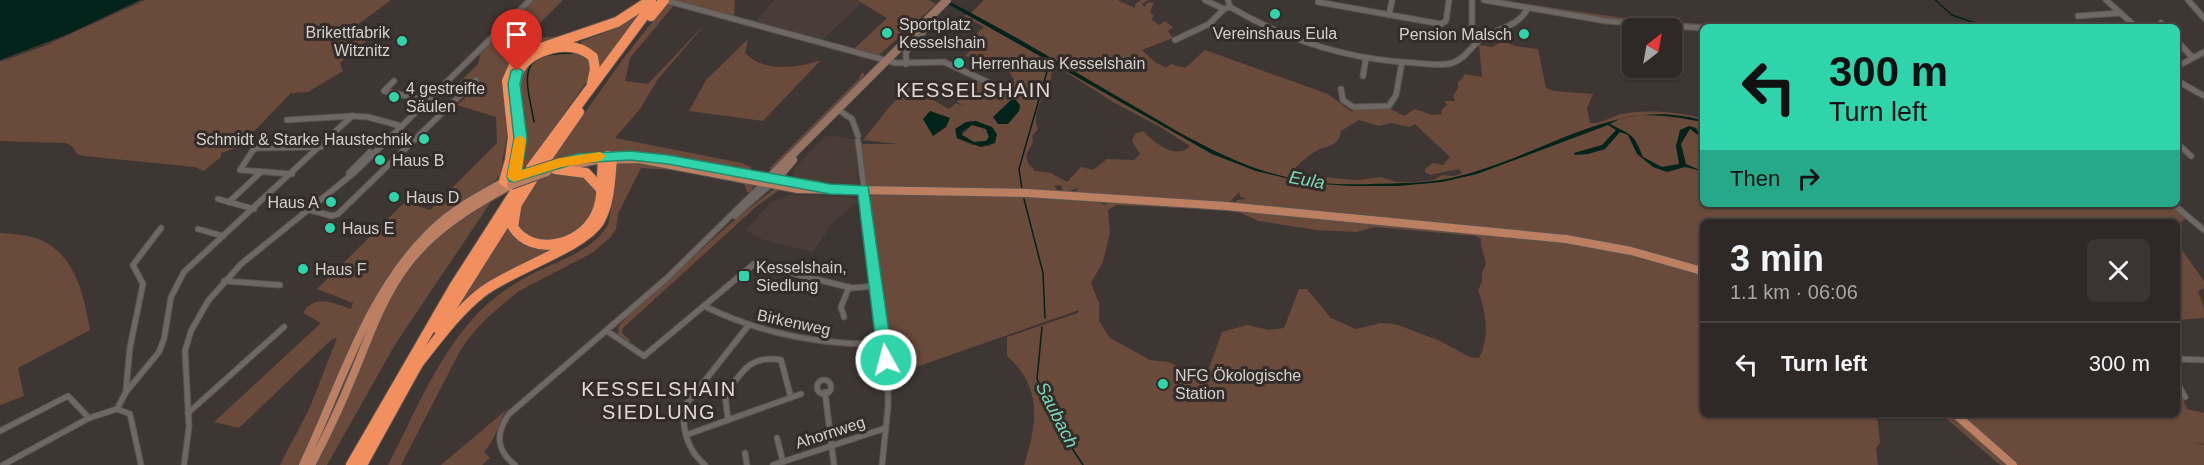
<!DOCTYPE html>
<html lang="en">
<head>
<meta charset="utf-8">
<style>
  body { margin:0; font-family:Arial,sans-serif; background:#3a3432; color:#f1f3f6; height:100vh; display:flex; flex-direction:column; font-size:22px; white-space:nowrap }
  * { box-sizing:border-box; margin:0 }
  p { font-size:20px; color:#a7a6a7 }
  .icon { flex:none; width:33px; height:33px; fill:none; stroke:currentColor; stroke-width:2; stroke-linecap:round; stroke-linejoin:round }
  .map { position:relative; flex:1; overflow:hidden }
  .details { position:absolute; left:1700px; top:219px; width:480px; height:198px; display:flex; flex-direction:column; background:#2e2826; border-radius:9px; box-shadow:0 2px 4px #0004,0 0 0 2px #494443 }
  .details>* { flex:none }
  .banner { position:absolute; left:1700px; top:24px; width:480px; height:183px; border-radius:9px; box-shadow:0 2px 4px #0004,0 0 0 2px #494443; background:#30d4aa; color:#111; overflow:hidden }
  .needle { width:39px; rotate:31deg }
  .tools { position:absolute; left:1622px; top:18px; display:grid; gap:12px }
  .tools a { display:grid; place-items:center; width:60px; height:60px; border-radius:9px; background:#2e2826; box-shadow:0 2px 4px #0004,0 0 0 2px #494443; font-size:30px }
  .pin { position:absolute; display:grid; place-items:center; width:51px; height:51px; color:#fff; margin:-62px -26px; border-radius:50% 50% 50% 0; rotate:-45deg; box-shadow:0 0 6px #0007 }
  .pin .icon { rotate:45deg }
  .me { position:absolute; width:66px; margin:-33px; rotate:353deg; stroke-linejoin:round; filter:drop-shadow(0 0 4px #0008) }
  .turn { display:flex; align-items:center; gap:21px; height:126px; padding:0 30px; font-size:27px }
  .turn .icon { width:78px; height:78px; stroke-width:2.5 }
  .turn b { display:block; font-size:42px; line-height:51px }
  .then { display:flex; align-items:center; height:57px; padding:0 30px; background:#0003; gap:12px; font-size:22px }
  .round { display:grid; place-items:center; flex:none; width:63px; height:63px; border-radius:9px; background:#3a3432 }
  .summary { display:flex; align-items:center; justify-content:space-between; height:102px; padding:0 30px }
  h1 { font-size:36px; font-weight:800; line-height:45px }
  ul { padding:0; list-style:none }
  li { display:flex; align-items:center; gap:18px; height:84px; padding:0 30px; border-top:2px solid #494443 }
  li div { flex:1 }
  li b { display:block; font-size:22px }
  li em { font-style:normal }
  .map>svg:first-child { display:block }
</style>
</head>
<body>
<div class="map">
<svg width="2204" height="465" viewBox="0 0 2204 465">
  <rect width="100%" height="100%" fill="#3d3633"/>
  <g fill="#4a3d37">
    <polygon points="774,0 857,0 862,3 821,41 752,25"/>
    <polygon points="825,136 855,139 858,185 810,181 796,179 793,176 795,168"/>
    <polygon points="791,195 848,197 859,201 833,222 813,252 763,240 746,230 771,202"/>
  </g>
  <g fill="#6a4a3b" fill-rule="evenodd">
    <polygon points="145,0 391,0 353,28 353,38 367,40 340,63 343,71 308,92 291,93 240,146 221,153 221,157 204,171 195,167 84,156 77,154 73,147 66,143 0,141 0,62 44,46"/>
    <path d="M534,0h29l-35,35c28,8 61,-6 87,-19 11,-6 20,-16 33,-16l-13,10 -114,46 -21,119 -7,7 -37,24 -26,21 -41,47 -12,19 -77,172h-20l30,-58 27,-69 -5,1 -93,89 -25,-6 107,-99 -18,-10c12,-20 31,-10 48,-4l2,-6 -36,-14 88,-87 25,8 67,-67 -1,-26 -39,-12 10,-9 -22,-8 16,-7 17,-17 3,-12z"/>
    <path d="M671,0h64l-1,17c-21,-8 -41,-10 -63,-17z"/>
    <polygon points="857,0 928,0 936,4 879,55 855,48 887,18"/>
    <path d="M984,0h133l18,8v-4l6,-4h7l-6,4 2,3 5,-5 5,1 -4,9 4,4 -3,3 8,6 6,-4 8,6 -5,4 5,7 -31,12 13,12 11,6 5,-4 14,4 20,-18 123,44 24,18 3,-3 34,-1 15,8 11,-7 17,6 10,-1 -1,-4 6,-5 -2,-4h10l-2,-5 5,-8v-6l5,-4 1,-4 18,3 -3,-32 13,2 11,-6 12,5 23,3 8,39 8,3 39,3 -6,14 3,15c12,1 20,-6 31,-9 26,-5 57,-2 81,4v86h467l17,14 -9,8 -1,-4h-474v46l-191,-39 -276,-26 2,-3 9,-1 -6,-3 -1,-4 -10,11 -156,-10 7,-6 -13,5 -4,-1 -2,-6 -7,1 4,5 -192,-5 -4,-42h37l-36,-4 28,-35 19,-18 39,22 7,-6 9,4 -8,-5 22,-22 9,4 -7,7 15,7 18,-18 -4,-7 -45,-17 11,-11 -8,-5 16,-13 -20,-11 3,-2 23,12 -19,-13zM1058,67l55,35 47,25 30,19c-14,15 -36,-4 -47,-15l-8,3 -3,7 8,13 -6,6 -27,-1 -14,11 -12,-3 -14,15 -16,-9 -16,-2 -7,-8 -2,-8 7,-13 -1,-6 6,-7c-9,-22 15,-41 13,-55zM1359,120l20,6 12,-3 18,4 6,-3 35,33 -7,8 -10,-2 -8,6v3l5,3 29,-6 3,4 -8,3 -12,-1 -8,5 -20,2h-17l-16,-5 -23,3 -61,-5 -5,-3c6,-8 17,-17 26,-22 11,-5 21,-4 23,-19zM966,122l26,5 -1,19 -19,-1 -15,-7z"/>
    <path d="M668,2l7,2 -45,54 -5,23 23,3 58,-61 -48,56 -18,30 -25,29 127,25 9,4 -1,6c-73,-12 -127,-29 -201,-10l74,-104z"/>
    <polygon points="1533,5 1637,20 1757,27 1702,27 1702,30 1628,26 1531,11"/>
    <path d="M643,8l-43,58 -9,-15c-15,-7 -30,-7 -46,-2 -42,15 -31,38 -28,73 0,6 1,14 -1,17 -3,-14 -10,-53 -5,-65 11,-28 53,-32 77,-39 20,-7 39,-15 55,-27z"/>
    <path d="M748,39l-3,14c20,20 53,15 76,7l-58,61 -74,-10 17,-31z"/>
    <polygon points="566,49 565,55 568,50 593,60 588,80 524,169 521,168 519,72 527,62"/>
    <polygon points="861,73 864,73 864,78 771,173 770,168 859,79"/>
    <polygon points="972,125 986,129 989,137 986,141 974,142 962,135"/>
    <path d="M628,160l126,24 -3,8h-4l-3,-8 -71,-14 -32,-2 -23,46 -2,15 -6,9 -18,15 -73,38 -32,27 -15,16 -11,15 -60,116h-13c25,-48 47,-103 82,-143 16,-19 36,-34 58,-46 25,-14 66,-24 80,-52 4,-8 5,-47 7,-59z"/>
    <polygon points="558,171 580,172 597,187 596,209 582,229 551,242 519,234 517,214 539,177"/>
    <polygon points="774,189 781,189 758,205 623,328 622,333 630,340 629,342 618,334 619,326 627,317 732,222"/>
    <path d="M873,193l121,2 101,6 10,4 4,-4 120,9 -112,-5 -9,5 2,23 -7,29 -12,21 8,20v18l11,17 40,22 18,2 26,11 9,-1 6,-4 13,-36 25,-7 22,5 15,-2 15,-39h8l24,29 25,11 25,-6 14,1 43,16 32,17 9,1c11,-21 7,-46 -1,-68l4,-8v-10c9,-11 -3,-20 -1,-33l-5,-3 -101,-9 -19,5 -40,-2 -57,-9 -26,-11 255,25 1,3 3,-3 112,13 98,26v140h175l3,29 -4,5 2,17h-854c13,-41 19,-77 -17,-109v-19l71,-24 1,-3 -157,55c-10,3 -22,10 -31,4l-2,-23 -22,-144z"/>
    <polygon points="495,196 396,343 327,465 315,465 381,314 410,265 443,232"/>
    <polygon points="508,224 513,235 559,245 456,310"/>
    <path d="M0,233c13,1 30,2 41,7 35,16 43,56 49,90l-72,38 6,28 -24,9z"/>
    <polygon points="2176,242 2204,281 2204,288 2198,291 2204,308 2204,318 2177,320"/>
    <polygon points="2177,385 2187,409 2204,413 2204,444 2194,442 2204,445 2204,465 2016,465 1959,414 2176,414"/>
    <path d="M506,410c-8,14 -11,31 -22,42l6,6 -8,7h-41z"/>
    <polygon points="1941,414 1950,414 2007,465 2000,465"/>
  </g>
  <g fill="#01231a" fill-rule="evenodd">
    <polygon points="0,0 140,0 68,34 0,60"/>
    <path d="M941,0h5c66,33 128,72 193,109 48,28 96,57 151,69 37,9 76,6 113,5 27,0 54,-5 80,-14 64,-20 131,-64 199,-53 7,1 16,2 20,6 -26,-5 -68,-13 -92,2 22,11 24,10 33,33l19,10 17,-3 -3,-18 4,-16 9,-4 7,2 6,10 -12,-9 -9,15 5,20 16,7 -17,-4 -18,5 -14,-5 -16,-13 -9,-19 -8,-3 -15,17 -17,5 -13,1 -1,-2 28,-8 14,-15 -8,-5 -131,49 -35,8 -44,4h-46l-46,-3 -50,-12 -44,-17z"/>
    <polygon points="1015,99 1020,105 1019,111 1008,124 998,124 993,117 1010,101"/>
    <polygon points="930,111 950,118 946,127 933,136 923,119"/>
    <path d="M976,121l16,6 5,7 -2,9 -14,4 -24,-9 -2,-9 11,-7zM972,125l14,4 3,8 -3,4 -12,1 -12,-7v-3z"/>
  </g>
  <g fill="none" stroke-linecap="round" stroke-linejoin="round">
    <g stroke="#01231a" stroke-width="1.5">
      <polyline points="1935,0 1952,15 1987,27"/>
      <polyline points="580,44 579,41 615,28"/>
      <path d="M534,122c-7,-41 -21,-70 38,-69"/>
      <polyline points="1022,189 1019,169 1050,61"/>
      <polyline points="1024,199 1043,273 1045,318"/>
      <polyline points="1042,327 1037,379 1070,445 1083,465"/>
    </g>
    <g stroke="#595351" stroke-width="7">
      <g id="street">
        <polyline points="1205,0 1224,9"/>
        <path d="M1228,0l2,7c58,34 119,53 186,56 12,1 25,3 36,0 14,-4 20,-19 32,-26 17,-10 34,-10 44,-29"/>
        <polyline points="1472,0 1472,38 1476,43"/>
        <polyline points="1484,0 1606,21 1702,28"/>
        <polyline points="2106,0 2136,27"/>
        <polyline points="2188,0 2204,18"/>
        <polyline points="668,1 896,63 944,62 994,85"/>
        <polyline points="1318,2 1441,24 1446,21 1449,0"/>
        <polyline points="1389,15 1392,0"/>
        <polyline points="2078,16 2120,13"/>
        <polyline points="2161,23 2165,27"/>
        <polyline points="1175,40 1209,24 1224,9 1230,7"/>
        <polyline points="2176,40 2192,57"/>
        <polyline points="906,64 906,52 928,27 924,21"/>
        <polyline points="2176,67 2204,52"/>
        <polyline points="1363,76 1366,58"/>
        <polyline points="2176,80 2204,96"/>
        <polyline points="394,81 384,91 429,101"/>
        <polyline points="1341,89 1343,100 1353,107 1389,106 1396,95 1402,62"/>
        <polyline points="837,109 852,119 858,136"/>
        <polyline points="287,120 352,116"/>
        <polyline points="858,141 888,377 888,407 882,465"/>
        <polyline points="2176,142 2191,156"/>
        <polyline points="349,173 370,152"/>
        <polyline points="292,174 240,170 253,150 257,148 321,147"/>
        <polyline points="218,199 254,209"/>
        <polyline points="229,202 261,172"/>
        <polyline points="2173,204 2204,230"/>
        <polyline points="310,210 332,216 338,214 476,80"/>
        <polyline points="735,216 771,184"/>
        <polyline points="198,229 223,236"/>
        <polyline points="224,281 280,285"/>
        <path d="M704,306c57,28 115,39 179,38"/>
        <polyline points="844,317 841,307 849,287"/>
        <polyline points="607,331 644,356 754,264 852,288 875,286"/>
        <polyline points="2176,359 2204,360"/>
        <circle cx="824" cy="387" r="7"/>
        <polyline points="2176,381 2185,397"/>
        <polyline points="126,389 130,347 143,284 133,265 161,228"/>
        <polyline points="825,392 834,465"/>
        <polyline points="117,409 126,392 159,352 164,339 171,297 184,272 352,116 368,117 401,126"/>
        <polyline points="188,413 284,327"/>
        <path d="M728,420l-3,-25c16,-22 25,-41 56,-35l10,38"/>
        <polyline points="0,431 68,396 89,418"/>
        <polyline points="686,435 801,394"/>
        <polyline points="777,438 783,462"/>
        <polyline points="745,453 747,465"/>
        <polyline points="3,465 89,418 117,409 130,414 141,465"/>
        <polyline points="184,465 189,427 185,351 191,331 208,301 241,264 355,172 530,0"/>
        <path d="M515,465c-19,-15 -20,-31 -6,-51l157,-135 98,-96"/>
        <path d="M705,465c-18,-15 -23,-35 -21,-58l64,-81"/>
        <polyline points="773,465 886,428"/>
      </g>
    </g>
    <g stroke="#595351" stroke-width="9">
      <g id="secondary">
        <polyline points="766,181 947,0"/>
        <polyline points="774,182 793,160"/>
      </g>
    </g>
    <g stroke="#595351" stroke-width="10">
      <g id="primary">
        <polyline points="558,168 596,160 639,159 798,189 1027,193 1226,206 1566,239 1631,251 1702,271"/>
        <polyline points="754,175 818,186"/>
        <polyline points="1955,414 2013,465"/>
        <path d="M303,465c37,-77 63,-170 126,-232 23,-23 51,-38 79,-53"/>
        <path d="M311,465c16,-30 30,-60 43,-92 15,-36 28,-75 52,-107 27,-36 66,-60 105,-81"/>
      </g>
    </g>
    <g stroke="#595351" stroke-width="12">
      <g id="highway">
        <polyline points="651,16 664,0"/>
        <path d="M592,83l3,-14 -2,-12c-11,-10 -25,-12 -39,-9 -53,13 -36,46 -34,86 1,18 -3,35 -9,51l-7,-4 6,-21 3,-23 -6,-56 7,-16 21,-15 82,-28 34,-22"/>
        <polyline points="543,164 579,112"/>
        <polyline points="531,168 652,5"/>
        <polyline points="555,169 586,173 600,188"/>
        <polyline points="438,329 532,180"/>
        <path d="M417,365c20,-25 39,-52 64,-72 29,-23 101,-45 118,-71 11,-19 11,-42 13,-63l-4,-3 -5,4c-2,18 1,39 -8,56 -15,30 -63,41 -82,11l4,-25"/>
        <polyline points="351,465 454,287 520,184"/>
        <polyline points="362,465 420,360"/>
      </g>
    </g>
    <use href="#street" stroke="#6e6763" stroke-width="5"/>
    <use href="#secondary" stroke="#967362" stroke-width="8"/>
    <use href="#primary" stroke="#bd7f61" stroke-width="8"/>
    <use href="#highway" stroke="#f28f5f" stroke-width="10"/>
    <g stroke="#595351" stroke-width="10" stroke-linecap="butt">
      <g id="primary-bridge">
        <polyline points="514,177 560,162"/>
        <polyline points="511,185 547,172"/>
      </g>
    </g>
    <use href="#primary-bridge" stroke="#bd7f61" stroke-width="8"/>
  </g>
  <polygon fill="#30d4aa" stroke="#1f8a6e" stroke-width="1.5" points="517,67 523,71 520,84 527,138 522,170 577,154 630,151 668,155 830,184 868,186 893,360 891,365 886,366 880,365 878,360 858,195 830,194 668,164 630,160 577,163 514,182 509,181 507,177 514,138 508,84 511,71"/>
  <polygon fill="#f59e0b" points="520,135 526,140 522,170 560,158 600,152 606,156 600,161 561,167 514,182 507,177 514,140"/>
  <g fill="#30d4aa" stroke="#332c29" stroke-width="2">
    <circle cx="1275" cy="14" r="6"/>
    <circle cx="887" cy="33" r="6"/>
    <circle cx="1524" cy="34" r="6"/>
    <circle cx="402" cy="41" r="6"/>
    <circle cx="959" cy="63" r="6"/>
    <circle cx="394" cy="97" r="6"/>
    <circle cx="424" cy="139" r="6"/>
    <circle cx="380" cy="160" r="6"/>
    <circle cx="394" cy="197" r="6"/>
    <circle cx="331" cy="202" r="6"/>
    <circle cx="330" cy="228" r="6"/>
    <circle cx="303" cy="269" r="6"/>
    <rect x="738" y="270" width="12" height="12" rx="3"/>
    <circle cx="1163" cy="384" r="6"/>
  </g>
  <g text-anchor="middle" stroke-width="6" stroke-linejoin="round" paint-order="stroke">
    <g font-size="16" fill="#d4d0ce" stroke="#332c29" text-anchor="start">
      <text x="899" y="30">Sportplatz<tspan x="899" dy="18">Kesselshain</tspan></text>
      <text x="390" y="38" text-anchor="end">Brikettfabrik<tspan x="390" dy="18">Witznitz</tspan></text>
      <text x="1275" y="39" text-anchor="middle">Vereinshaus Eula</text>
      <text x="1512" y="40" text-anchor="end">Pension Malsch</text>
      <text x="971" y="69">Herrenhaus Kesselshain</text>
      <text x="406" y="94">4 gestreifte<tspan x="406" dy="18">Säulen</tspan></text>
      <text x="412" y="145" text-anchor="end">Schmidt &amp; Starke Haustechnik</text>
      <text x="392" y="166">Haus B</text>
      <text x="406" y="203">Haus D</text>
      <text x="319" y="208" text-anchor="end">Haus A</text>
      <text x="342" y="234">Haus E</text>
      <text x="756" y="273">Kesselshain,<tspan x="756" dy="18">Siedlung</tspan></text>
      <text x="315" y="275">Haus F</text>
      <text x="1175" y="381">NFG Ökologische<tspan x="1175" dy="18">Station</tspan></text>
    </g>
    <g font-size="16" fill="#d4d0ce" stroke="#332c29">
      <text transform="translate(794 322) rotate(12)" y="6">Birkenweg</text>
      <text transform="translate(830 432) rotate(-18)" y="6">Ahornweg</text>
    </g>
    <g font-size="18" font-style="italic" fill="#77d9b9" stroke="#332c29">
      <text transform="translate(1307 180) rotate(10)" y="6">Eula</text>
      <text transform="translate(1057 415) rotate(63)" y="6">Saubach</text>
    </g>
    <g font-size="20" letter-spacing="1.5" fill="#e1d8d4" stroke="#332c29">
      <text x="974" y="97">KESSELSHAIN</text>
      <text x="659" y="396">KESSELSHAIN<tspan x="659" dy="23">SIEDLUNG</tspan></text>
    </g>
  </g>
</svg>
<div class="tools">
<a><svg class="needle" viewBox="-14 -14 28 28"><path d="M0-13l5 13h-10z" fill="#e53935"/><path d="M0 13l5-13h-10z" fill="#a7a6a7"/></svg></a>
</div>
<div class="pin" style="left:517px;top:71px;background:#d93025"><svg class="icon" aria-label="arrive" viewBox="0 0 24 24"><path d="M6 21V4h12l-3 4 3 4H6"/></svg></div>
<svg class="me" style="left:886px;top:360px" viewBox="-20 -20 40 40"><circle r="17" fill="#30d4aa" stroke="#fff" stroke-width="3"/><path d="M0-11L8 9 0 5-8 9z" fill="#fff"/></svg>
<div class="banner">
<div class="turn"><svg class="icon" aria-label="left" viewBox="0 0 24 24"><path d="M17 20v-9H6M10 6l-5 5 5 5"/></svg><div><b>300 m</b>Turn left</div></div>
<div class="then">Then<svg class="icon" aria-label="right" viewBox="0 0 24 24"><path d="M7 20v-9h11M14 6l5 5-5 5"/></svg></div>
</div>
<section class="details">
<div class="summary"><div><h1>3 min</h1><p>1.1 km · 06:06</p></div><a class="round"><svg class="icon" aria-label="close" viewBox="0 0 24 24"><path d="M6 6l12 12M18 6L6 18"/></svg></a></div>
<ul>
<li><svg class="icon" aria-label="left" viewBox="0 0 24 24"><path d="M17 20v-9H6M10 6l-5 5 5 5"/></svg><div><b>Turn left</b></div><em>300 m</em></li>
</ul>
</section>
</div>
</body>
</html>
